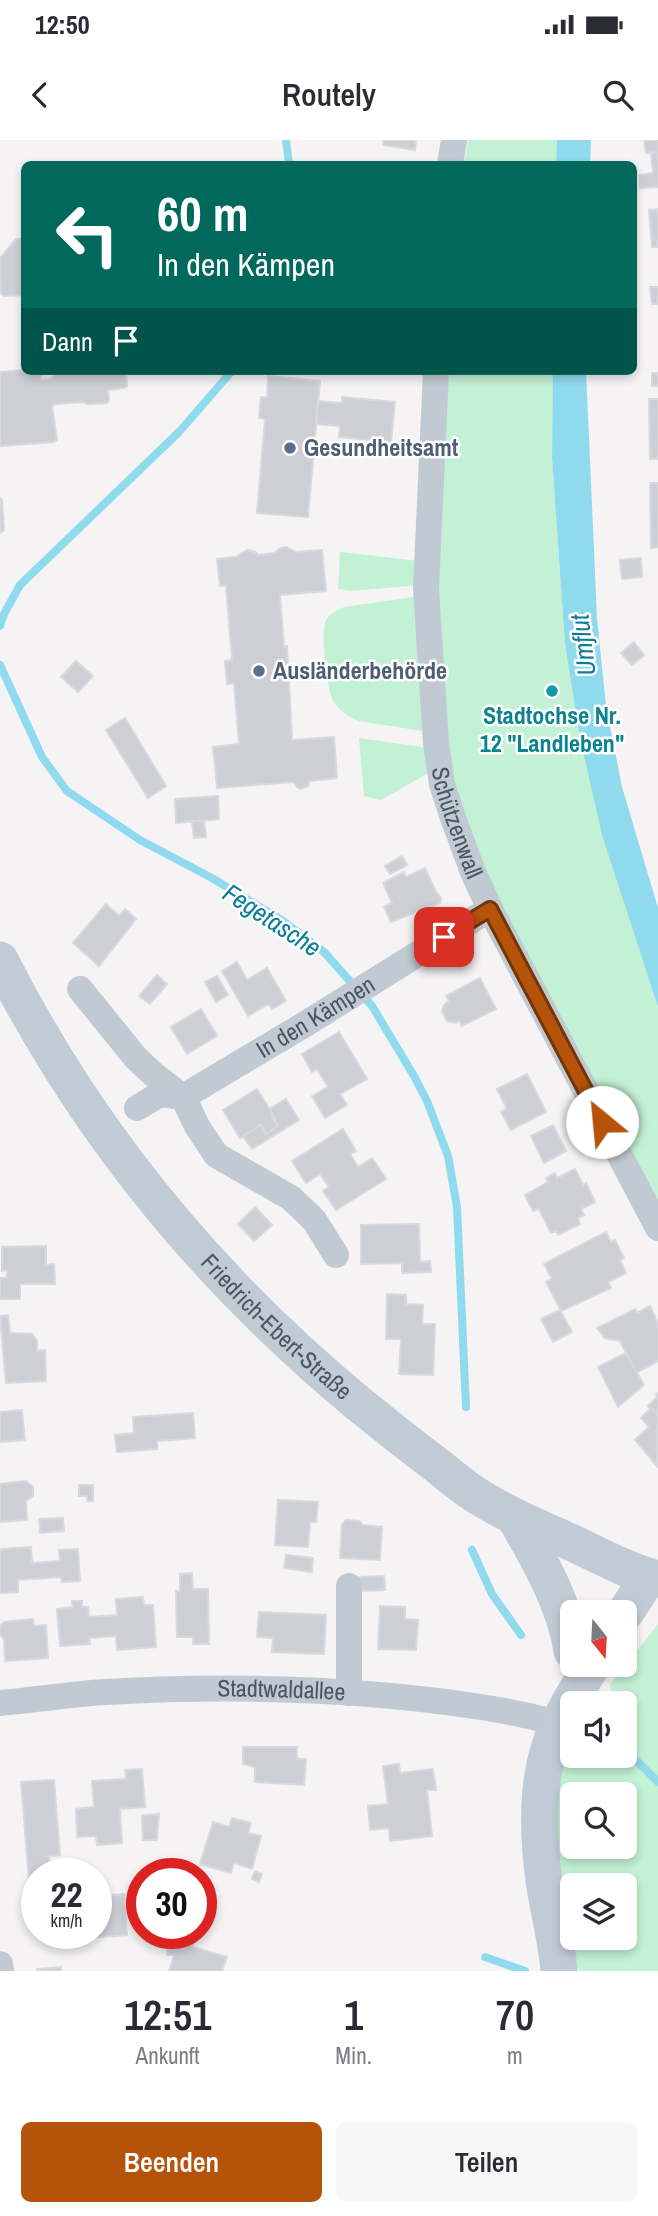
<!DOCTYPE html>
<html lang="de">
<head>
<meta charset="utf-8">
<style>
  body { margin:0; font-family:"Archivo Narrow",sans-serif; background:#f7f7f7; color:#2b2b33; height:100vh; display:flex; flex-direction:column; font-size:26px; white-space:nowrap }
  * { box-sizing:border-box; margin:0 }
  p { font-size:23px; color:#7c7c81 }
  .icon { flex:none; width:38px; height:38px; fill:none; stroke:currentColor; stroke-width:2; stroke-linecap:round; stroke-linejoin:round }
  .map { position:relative; height:1831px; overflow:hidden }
  .sheet { display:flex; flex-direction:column; background:#fff; flex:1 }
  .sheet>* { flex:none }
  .hud { position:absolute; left:21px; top:21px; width:616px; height:214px; border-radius:10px; box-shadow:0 4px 10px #0003; background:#00695c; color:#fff; overflow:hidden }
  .needle { width:46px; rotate:162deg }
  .fabs { position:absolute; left:560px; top:1460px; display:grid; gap:14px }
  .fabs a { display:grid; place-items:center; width:77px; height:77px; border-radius:10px; background:#fff; box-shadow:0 4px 10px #0003; font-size:35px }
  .speed { position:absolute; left:21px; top:1718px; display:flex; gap:14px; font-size:35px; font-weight:700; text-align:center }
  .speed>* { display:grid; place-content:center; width:91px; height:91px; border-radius:50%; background:#fff; box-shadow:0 4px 10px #0003; line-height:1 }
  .speed small { font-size:18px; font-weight:400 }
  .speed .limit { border:10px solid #d22; background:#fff; color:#111 }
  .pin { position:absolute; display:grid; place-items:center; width:60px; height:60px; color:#fff; margin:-30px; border-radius:14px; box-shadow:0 4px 10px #0006 }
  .me { position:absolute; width:77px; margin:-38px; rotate:332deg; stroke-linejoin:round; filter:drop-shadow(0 0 5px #0008) }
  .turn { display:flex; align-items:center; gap:24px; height:147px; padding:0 21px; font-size:32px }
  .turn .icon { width:91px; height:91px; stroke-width:2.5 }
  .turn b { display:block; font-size:49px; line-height:60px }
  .then { display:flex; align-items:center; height:66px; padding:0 21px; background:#0003; gap:14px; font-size:26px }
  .eta { display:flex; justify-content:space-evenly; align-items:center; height:119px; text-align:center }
  .eta b { font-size:42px; font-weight:600; line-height:49px }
  .button { display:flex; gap:14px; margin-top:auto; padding:14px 21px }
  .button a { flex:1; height:80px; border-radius:10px; background:#b45309; color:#fff; font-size:28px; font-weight:600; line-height:80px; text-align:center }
  .button a+a { background:#f7f7f7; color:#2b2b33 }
  .status { display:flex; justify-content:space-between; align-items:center; height:49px; padding:0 35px; background:#fff; direction:ltr }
  .status svg { height:19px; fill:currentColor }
  header { display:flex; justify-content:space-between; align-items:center; height:91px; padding:0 21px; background:#fff; font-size:32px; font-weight:600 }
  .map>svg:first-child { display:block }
</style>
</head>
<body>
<div class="status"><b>12:50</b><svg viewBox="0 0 49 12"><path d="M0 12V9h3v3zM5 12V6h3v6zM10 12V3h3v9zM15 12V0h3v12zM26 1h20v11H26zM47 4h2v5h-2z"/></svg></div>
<header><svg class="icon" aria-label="back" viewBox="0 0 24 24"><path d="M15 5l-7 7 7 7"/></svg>Routely<svg class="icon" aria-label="search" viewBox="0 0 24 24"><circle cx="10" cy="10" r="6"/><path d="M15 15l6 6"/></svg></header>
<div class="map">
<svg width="658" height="1831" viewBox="0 0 658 1831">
  <rect width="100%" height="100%" fill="#f5f3f3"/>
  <g fill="#c3f1d5" fill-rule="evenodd">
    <polygon points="468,0 557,0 556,24 464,24"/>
    <polygon points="445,231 553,231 552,318 565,504 580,598 621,750 658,867 658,1077 521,814 462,681 429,515"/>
    <polygon points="340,412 418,421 421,445 350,451 338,449"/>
    <path d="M414,457l9,134 -64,-10c-11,-4 -20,-11 -26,-20 -6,-11 -13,-70 -7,-81 4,-6 11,-10 18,-13z"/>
    <polygon points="359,598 428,608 432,631 381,660 364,656"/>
    <path d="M658,1484v347h-77l-9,-8 -16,-97 2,-84 9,-27 5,-2v2h53v-52h-12l-3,-18zM572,1654h53v52h-53zM572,1745h53v52h-53z"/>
  </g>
  <g fill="#90daee">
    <polygon points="557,0 591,0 590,24 556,24"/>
    <polygon points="553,231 586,231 597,478 606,566 622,647 658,768 658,867 602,695 580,598 565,504 552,318"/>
  </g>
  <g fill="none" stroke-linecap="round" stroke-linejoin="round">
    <g stroke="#90daee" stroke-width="8">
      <polyline points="286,0 289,24"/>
      <polyline points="0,486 4,474 20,445 179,292 232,231"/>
      <polyline points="0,525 42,617 67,651 140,700 212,738 283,781 324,812 372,866 414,936 427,961 448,1016 457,1067 466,1267"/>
      <polyline points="472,1410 492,1454 521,1495"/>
      <polyline points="625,1609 658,1642"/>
      <polyline points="485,1817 525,1831"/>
    </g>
  </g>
  <g fill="#cdcfd5" stroke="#d7d9de" stroke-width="2">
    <polygon points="383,0 416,0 415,10 383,5"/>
    <polygon points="644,0 658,0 658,12 646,13"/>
    <polygon points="658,12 658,47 640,48 639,35 653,33 651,13"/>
    <polygon points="658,69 658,107 652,107 649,70"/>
    <polygon points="16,99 24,99 24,155 4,156 1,153 0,118"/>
    <polygon points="650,147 658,147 658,164 652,164"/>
    <polygon points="24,230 40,231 41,240 51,239 55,235 52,231 126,231 127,246 124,248 108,250 109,260 107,263 87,264 84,262 55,264 52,266 57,300 54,302 0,306 0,232"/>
    <rect x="652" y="233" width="6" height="13"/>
    <polygon points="268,236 320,241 308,377 257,373 265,279 259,278 261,257 267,257"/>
    <polygon points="342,257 395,262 391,302 339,297 340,286 316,284 318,261 342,263"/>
    <polygon points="649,259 658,259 658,319 650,319"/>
    <polygon points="650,343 658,343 658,407 651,408"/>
    <polygon points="0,358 2,360 4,390 0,393"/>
    <polygon points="286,407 296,412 322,410 326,451 280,455 284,507 287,506 292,600 334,597 337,638 309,641 308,646 301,649 297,647 294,642 217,648 213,607 239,604 234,543 227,544 225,521 232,520 226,445 220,446 217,419 236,417 247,410 255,412 258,415 274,413 281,408"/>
    <polygon points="641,418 642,437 622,439 620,420"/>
    <polygon points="634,502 644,515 632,525 621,513"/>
    <polygon points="76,521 93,536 78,552 61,537"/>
    <polygon points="125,578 166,646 148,658 106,590"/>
    <polygon points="218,656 219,679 176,683 175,659"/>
    <polygon points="192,681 204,681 206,697 194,698"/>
    <polygon points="402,716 407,725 390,734 385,726"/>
    <polygon points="425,728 436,752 441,758 440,763 391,782 384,767 392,763 383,743 404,732 406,737"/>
    <polygon points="106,764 119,776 125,769 136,779 99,826 73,803"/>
    <polygon points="237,822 247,840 267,828 286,861 272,869 269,864 248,876 222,831"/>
    <polygon points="157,835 167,844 150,864 139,856"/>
    <polygon points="217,836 228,855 216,862 205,842"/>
    <polygon points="480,838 496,869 462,886 459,881 456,883 447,881 442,871 444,865 449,861 446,856"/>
    <polygon points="201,869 217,896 187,914 171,887"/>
    <polygon points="339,892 367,939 340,954 347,965 325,978 312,956 328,947 317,929 312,932 302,914"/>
    <polygon points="527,934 546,972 511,990 501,972 507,969 497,949"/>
    <polygon points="257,949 274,976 272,977 278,986 266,994 261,985 240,998 223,970"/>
    <polygon points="286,959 299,980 252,1009 243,996 261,985 266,994 278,986 270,969"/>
    <polygon points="553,985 566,1011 544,1023 531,996"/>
    <polygon points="343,989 356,1011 350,1014 358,1027 372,1018 386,1039 336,1070 323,1051 329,1047 320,1034 306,1043 292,1021"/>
    <polygon points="575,1029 583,1045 586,1043 595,1062 581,1069 584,1075 578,1078 580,1084 558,1095 556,1091 551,1093 539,1069 533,1071 525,1055 548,1042 546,1038 555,1033 557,1038"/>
    <polygon points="255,1067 272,1085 254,1101 238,1084"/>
    <polygon points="419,1084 420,1122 430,1121 431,1132 402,1133 402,1123 361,1124 361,1085"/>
    <polygon points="606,1092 611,1102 615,1100 624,1118 620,1120 626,1133 608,1142 611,1148 561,1171 546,1142 552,1139 544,1124"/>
    <polygon points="46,1106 46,1125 54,1124 55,1144 20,1144 20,1159 0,1159 0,1138 7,1138 7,1130 2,1131 2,1107"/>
    <polygon points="387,1154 406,1155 406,1164 423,1165 422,1184 435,1184 433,1235 399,1234 401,1199 386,1199"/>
    <polygon points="650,1166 658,1183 658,1221 636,1233 620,1201 605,1198 597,1188 635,1169 637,1173"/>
    <polygon points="560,1170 572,1192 553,1202 541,1179"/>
    <polygon points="8,1175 10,1193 32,1194 37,1200 37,1211 45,1210 46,1241 6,1243 0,1176"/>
    <polygon points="626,1213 644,1245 618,1267 598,1227"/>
    <polygon points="658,1253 658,1276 648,1266 657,1257 656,1254"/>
    <polygon points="651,1268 658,1276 657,1326 635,1300 649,1287 641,1278"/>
    <polygon points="22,1270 25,1300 0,1302 0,1272"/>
    <polygon points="193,1273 195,1298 157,1301 157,1309 117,1312 115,1295 134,1293 133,1277"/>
    <polygon points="26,1341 33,1347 33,1356 26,1361 27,1380 0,1382 0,1344"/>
    <polygon points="79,1345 93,1345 93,1361 87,1361 87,1356 79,1356"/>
    <polygon points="278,1360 318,1362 316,1382 310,1382 308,1407 275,1405"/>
    <polygon points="63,1378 64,1391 40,1393 39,1379"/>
    <polygon points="346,1380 359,1381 363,1385 382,1387 380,1420 340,1418 342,1384"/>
    <polygon points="31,1407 32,1423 60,1421 59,1410 78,1409 80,1441 62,1442 61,1437 18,1440 18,1452 0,1453 0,1409"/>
    <polygon points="286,1415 313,1418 312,1432 284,1428"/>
    <polygon points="192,1433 193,1449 208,1449 209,1504 193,1504 193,1497 177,1497 176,1451 180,1451 180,1434"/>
    <polygon points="384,1436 385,1450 361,1451 360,1437"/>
    <polygon points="143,1457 144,1465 153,1465 156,1507 117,1510 116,1496 89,1498 90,1504 60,1506 57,1469 73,1467 72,1461 82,1461 82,1467 88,1467 89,1477 117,1475 116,1459"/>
    <polygon points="380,1466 405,1467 405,1479 418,1480 416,1510 378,1509"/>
    <polygon points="259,1472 326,1475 324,1514 272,1512 273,1498 257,1497"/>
    <polygon points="33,1479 34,1486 46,1485 48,1518 5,1521 4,1499 0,1495 0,1486 4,1482"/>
    <polygon points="243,1607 297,1607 297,1619 306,1619 304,1645 255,1642 255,1627 243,1624"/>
    <polygon points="399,1624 400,1633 433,1629 436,1650 427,1650 432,1696 390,1701 389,1688 370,1690 368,1666 388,1664 383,1626"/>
    <polygon points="142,1629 145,1667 120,1669 122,1703 97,1705 96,1696 77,1697 76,1669 94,1667 92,1641 126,1639 125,1630"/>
    <polygon points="54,1640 60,1715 49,1716 50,1734 37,1734 37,1765 31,1765 21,1642"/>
    <polygon points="159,1674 157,1700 143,1700 142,1676"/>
    <polygon points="232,1678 251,1683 248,1693 261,1696 252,1729 234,1723 231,1733 200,1724 213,1682 229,1687"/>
    <polygon points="255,1731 262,1734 259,1742 252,1739"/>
    <polygon points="124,1754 127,1795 44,1801 43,1794 96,1794 96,1756"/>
    <polygon points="168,1794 193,1794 193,1807 227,1817 222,1831 169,1831 174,1815 167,1815"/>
    <polygon points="61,1827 61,1831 38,1831 37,1829"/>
  </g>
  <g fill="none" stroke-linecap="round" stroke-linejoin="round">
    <g stroke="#c1cad2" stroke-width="26">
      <polyline points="450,24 454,0"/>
      <path id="s1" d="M436,231l-10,218 10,154 6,41 10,31 21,57 17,37 168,319"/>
      <polyline points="80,849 136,918 153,934 183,957 197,986 216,1015 291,1058 314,1080 336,1115"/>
      <path id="s2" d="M137,968l23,-14 23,3 124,-74 183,-114"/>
      <polyline points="349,1446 349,1553"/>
      <path id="s3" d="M0,1563c35,-3 70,-9 106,-11 124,-7 252,-4 375,15 27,4 53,10 78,16"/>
      <polyline points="0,1824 1,1831"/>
    </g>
    <g stroke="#c1cbd6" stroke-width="37">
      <path id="s4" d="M0,820c88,174 210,321 359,444 26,21 52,42 79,62 12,10 25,21 38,29 28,18 59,31 90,45 29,13 60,31 92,39"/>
      <path d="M514,1376c24,42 51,87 58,135"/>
      <polyline points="625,1473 649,1437"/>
      <path d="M559,1831c-2,-30 -11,-61 -15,-91 -6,-44 -8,-92 6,-134 9,-29 27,-56 43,-82"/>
    </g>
  </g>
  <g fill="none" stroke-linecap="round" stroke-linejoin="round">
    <g stroke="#753606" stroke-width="18">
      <polyline id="route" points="444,797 490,769 602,982"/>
    </g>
    <use href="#route" stroke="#b45309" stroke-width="12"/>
  </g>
  <g fill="#5c6f8a" stroke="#fff" stroke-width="2.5">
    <circle cx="290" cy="308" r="7"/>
    <circle cx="259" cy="531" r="7"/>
  </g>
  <circle fill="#0f9aa8" stroke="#fff" stroke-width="2.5" cx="552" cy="551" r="7"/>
  <g text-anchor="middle" stroke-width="5" stroke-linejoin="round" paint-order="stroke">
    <g font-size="24" font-weight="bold" fill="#4e5e75" stroke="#fff" text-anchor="start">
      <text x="304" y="316">Gesundheitsamt</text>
      <text x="273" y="539">Ausländerbehörde</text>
    </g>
    <g font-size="24" font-weight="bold" fill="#0d838f" stroke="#fff">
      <text x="552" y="584">Stadtochse Nr.<tspan x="552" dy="28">12 "Landleben"</tspan></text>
    </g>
    <g font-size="24" fill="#4a5661" stroke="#fff">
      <text dy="8" stroke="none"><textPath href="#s1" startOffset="455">Schützenwall</textPath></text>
      <text dy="8" stroke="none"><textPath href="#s2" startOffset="205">In den Kämpen</textPath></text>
      <text dy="8" stroke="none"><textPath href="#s4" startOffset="462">Friedrich-Ebert-Straße</textPath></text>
      <text dy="8" stroke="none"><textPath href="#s3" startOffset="282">Stadtwaldallee</textPath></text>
    </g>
    <g font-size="26" font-style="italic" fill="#0c7c9b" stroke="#fff">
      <text transform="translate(583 505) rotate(-97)" y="9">Umflut</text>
      <text transform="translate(272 780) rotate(33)" y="9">Fegetasche</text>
    </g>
  </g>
</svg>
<div class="fabs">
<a><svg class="needle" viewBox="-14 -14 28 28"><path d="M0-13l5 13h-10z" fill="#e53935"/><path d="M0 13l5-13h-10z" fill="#7c7c81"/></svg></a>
<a><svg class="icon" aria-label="sound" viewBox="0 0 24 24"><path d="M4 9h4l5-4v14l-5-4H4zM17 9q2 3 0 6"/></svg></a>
<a><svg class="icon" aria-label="search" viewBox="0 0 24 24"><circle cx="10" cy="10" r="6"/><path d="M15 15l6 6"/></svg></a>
<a><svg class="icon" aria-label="layers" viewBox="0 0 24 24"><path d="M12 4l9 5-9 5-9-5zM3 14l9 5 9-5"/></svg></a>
</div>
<div class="speed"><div>22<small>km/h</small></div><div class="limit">30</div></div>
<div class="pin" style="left:444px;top:797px;background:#d93025"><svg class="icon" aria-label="arrive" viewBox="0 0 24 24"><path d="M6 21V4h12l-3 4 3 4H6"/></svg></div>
<svg class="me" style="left:602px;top:982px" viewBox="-20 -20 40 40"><circle r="19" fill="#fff"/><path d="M0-13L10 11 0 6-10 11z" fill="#b45309"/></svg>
<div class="hud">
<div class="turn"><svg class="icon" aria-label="left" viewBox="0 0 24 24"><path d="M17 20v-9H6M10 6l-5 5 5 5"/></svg><div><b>60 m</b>In den Kämpen</div></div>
<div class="then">Dann<svg class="icon" aria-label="arrive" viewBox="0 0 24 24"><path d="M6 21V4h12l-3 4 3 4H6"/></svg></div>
</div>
</div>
<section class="sheet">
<div class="eta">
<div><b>12:51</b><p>Ankunft</p></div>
<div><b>1</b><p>Min.</p></div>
<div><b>70</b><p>m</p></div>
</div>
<div class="button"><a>Beenden</a><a>Teilen</a></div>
</section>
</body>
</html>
